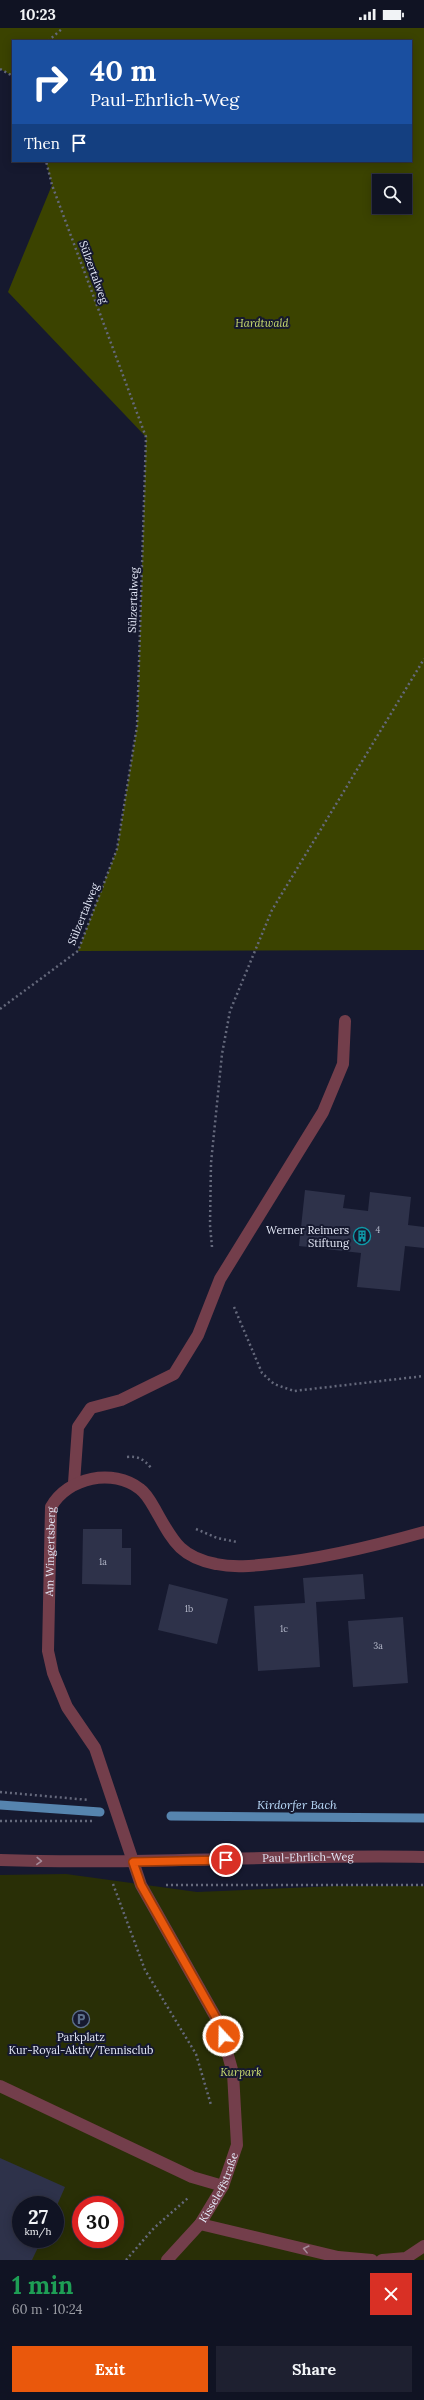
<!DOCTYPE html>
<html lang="en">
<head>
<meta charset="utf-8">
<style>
  body { margin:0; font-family:Lora,serif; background:#1e2030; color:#f1f3f6; height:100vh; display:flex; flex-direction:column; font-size:15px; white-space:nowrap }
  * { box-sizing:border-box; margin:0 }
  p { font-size:13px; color:#9c9ea6 }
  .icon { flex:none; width:22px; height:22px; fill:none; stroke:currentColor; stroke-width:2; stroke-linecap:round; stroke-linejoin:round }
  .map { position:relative; height:2232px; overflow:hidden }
  .drawer { display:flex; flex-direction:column; background:#101323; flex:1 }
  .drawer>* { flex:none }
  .hud { position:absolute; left:12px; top:12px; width:400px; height:122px; border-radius:0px; box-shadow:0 2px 10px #0003,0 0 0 1px #303241; background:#1a4fa0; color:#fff; overflow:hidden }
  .fabs { position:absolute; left:372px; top:146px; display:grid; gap:8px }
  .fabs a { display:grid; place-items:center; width:40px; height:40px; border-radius:0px; background:#101323; box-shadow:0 2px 10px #0003,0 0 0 1px #303241; font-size:20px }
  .speed { position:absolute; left:12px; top:2168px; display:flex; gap:8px; font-size:20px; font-weight:700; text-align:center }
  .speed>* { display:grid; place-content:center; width:52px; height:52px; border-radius:50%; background:#101323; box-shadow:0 2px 10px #0003,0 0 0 1px #303241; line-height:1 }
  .speed small { font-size:10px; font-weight:400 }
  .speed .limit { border:6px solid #d22; background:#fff; color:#111 }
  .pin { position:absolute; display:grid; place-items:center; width:34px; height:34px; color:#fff; margin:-17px; border:2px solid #fff; border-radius:50%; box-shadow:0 1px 4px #0007 }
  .me { position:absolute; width:44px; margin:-22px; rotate:339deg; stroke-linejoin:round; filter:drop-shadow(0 0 3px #0008) }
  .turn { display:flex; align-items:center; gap:14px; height:84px; padding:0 12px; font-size:18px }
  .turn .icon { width:52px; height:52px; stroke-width:2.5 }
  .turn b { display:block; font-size:28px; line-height:34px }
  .then { display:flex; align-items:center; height:38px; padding:0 12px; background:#0003; gap:8px; font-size:15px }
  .round { display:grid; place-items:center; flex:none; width:42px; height:42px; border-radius:0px; background:#1e2030 }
  .head { display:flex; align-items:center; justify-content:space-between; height:68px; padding:0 12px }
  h1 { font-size:24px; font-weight:800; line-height:30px; color:#1e9e55 }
  .cta { display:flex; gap:8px; margin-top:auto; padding:8px 12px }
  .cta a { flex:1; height:46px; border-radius:0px; background:#ea580c; color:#fff; font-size:16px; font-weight:800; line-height:46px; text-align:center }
  .cta a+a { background:#1e2030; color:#f1f3f6 }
  .status { display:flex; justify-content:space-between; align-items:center; height:28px; padding:0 20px; background:#101323; direction:ltr }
  .status svg { height:11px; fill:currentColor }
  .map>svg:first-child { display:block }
</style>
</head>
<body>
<div class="status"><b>10:23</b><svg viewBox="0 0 49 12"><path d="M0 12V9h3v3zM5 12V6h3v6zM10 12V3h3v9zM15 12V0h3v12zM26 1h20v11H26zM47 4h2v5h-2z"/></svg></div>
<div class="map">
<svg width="424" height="2232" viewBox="0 0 424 2232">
  <rect width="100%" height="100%" fill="#16192f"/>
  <path fill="#292f06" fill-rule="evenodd" d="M66,1846l131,18 139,-6h88v374h-424v-385zM21,2177h34v34h-34zM81,2177h34v34h-34z"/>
  <path fill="#3b4300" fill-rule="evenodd" d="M0,0h424v922l-346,1 39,-102 20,-123 9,-289 -138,-145 44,-107 -6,-24h365v-120h-398v38l-2,-4 -11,-6zM379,153h26v26h-26z"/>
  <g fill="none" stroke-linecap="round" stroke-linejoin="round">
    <g stroke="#5684ae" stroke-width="9">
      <polyline points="0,1777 100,1784"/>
      <polyline points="171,1788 424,1790"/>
    </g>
  </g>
  <g fill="#2e324a">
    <polygon points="305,1162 345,1167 343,1180 368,1183 370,1164 411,1169 408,1197 424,1199 424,1220 405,1218 400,1263 357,1259 361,1225 299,1218"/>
    <polygon points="83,1501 122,1501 122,1520 131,1520 131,1557 82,1556"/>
    <polygon points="363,1546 365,1571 316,1574 320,1639 258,1643 254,1578 305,1575 303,1550"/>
    <polygon points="169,1556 228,1571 217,1616 158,1602"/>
    <polygon points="403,1589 408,1655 353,1659 348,1593"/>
    <polygon points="0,2130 65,2159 55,2182 55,2177 21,2177 21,2211 42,2211 32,2232 0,2232"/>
  </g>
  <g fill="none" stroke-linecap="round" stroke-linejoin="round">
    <g stroke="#65697c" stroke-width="2.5" stroke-dasharray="2 3" stroke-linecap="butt">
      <polyline points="48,13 63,0"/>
      <polyline points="0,41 11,47 13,51"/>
      <polyline points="0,981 78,923 117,821 137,698 146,409 52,157 46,133"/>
      <polyline points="212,1219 210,1197 211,1135 222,1026 230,983 272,882 424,631"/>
      <polyline points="234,1279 262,1345 274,1356 294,1363 424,1348"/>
      <path d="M127,1429c11,-1 17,2 24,11"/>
      <polyline points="196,1501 217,1510 237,1514"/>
      <polyline points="0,1764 89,1772"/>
      <polyline points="0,1793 95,1793"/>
      <polyline points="113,1856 145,1942 196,2026 211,2077"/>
      <polyline points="166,1857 424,1857"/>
      <polyline points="126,2232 154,2200 188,2170"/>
    </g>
    <g stroke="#733e4b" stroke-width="12">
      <polyline points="74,1455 78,1399 91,1380 121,1372 174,1346 198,1307 220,1251 323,1084 343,1036 345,993"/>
      <polyline points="0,2058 192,2149 223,2158"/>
      <polyline points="200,2196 338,2229 372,2232"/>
      <polyline points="382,2232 406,2230 424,2218"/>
    </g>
    <g stroke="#733e4b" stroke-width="12">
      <path id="s1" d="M0,1832c141,5 283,-6 424,-3"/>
      <path id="s2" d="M167,2232l33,-36 23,-38 14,-41 -4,-72 -14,-50 -78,-138 -46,-137 -28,-41 -14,-34 -5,-22 3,-144c17,-30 62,-39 89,-18 7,5 12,15 16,22 17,30 24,46 60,53 18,4 36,2 54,0 52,-5 104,-18 154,-32"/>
    </g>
  </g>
  <defs><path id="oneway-chevron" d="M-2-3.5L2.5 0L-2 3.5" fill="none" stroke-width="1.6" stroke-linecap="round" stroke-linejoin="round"/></defs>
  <g stroke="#a58a98">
    <use href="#oneway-chevron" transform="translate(39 1833) rotate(2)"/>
    <use href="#oneway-chevron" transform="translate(306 2221) rotate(-166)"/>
  </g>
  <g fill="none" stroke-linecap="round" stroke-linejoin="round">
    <g stroke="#983908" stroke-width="10">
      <polyline id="route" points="223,2008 219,1995 141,1857 133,1834 226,1832"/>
    </g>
    <use href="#route" stroke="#ea580c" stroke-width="7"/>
  </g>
  <defs>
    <g id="building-ring" transform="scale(0.9)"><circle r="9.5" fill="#16192f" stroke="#0f9aa8" stroke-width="1.5"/><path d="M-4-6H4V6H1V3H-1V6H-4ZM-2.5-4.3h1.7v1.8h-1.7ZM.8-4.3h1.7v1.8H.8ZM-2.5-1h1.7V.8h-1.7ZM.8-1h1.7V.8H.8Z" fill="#0f9aa8"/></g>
    <g id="parking-ring" transform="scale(0.9)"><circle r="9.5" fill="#16192f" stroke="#5c6f8a" stroke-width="1.5"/><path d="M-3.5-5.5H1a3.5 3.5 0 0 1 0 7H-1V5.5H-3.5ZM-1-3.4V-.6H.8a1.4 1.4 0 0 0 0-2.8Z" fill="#5c6f8a"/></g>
  </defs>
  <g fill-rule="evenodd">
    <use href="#building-ring" x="362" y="1208"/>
    <use href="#parking-ring" x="81" y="1991"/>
  </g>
  <g text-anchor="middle" stroke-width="4" stroke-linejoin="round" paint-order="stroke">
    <g font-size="9" fill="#b6bacb">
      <text x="378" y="1205">4</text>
      <text x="103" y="1537">1a</text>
      <text x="189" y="1584">1b</text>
      <text x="284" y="1604">1c</text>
      <text x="378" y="1621">3a</text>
    </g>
    <g font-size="11" fill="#e3e7f6" stroke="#16192f">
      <text transform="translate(94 244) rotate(70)" y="4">Sülzertalweg</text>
      <text transform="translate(133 572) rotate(-88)" y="4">Sülzertalweg</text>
      <text transform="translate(83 886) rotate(-68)" y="4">Sülzertalweg</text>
      <text dy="4" stroke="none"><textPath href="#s2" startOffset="772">Am Wingertsberg</textPath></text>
      <text dy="4" stroke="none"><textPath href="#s1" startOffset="308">Paul-Ehrlich-Weg</textPath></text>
      <text dy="4" stroke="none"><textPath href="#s2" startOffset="90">Kisseleffstraße</textPath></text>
    </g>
    <g font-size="11" font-style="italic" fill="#ccdf70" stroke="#16192f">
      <text x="262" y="299">Hardtwald</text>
      <text x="241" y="2048">Kurpark</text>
    </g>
    <g font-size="11" fill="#e3e7f6" stroke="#16192f" text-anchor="end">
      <text x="349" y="1206">Werner Reimers<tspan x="349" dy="13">Stiftung</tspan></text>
      <text x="81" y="2013" text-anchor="middle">Parkplatz<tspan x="81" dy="13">Kur-Royal-Aktiv/Tennisclub</tspan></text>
    </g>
    <g font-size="12" font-style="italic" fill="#badaf9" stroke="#16192f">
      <text x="297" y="1781">Kirdorfer Bach</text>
    </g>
  </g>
</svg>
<div class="fabs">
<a><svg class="icon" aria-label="search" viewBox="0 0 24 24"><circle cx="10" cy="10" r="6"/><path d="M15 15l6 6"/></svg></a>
</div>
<div class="speed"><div>27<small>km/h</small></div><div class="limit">30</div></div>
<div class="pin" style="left:226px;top:1832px;background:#d93025"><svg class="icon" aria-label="arrive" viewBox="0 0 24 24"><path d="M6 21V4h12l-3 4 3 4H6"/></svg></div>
<svg class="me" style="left:223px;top:2008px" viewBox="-20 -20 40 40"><circle r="17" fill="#ea580c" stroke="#fff" stroke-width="3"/><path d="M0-11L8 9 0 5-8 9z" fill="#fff"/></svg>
<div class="hud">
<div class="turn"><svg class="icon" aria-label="right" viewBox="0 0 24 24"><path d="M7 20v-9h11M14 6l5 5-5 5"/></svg><div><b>40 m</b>Paul-Ehrlich-Weg</div></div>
<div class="then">Then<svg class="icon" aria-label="arrive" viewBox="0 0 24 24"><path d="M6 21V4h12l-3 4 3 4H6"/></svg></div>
</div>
</div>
<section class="drawer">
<div class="head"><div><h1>1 min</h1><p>60 m · 10:24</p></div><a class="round" style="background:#d93025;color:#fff"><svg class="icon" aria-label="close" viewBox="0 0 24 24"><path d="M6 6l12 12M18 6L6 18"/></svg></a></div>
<div class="cta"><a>Exit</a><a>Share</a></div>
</section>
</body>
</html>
